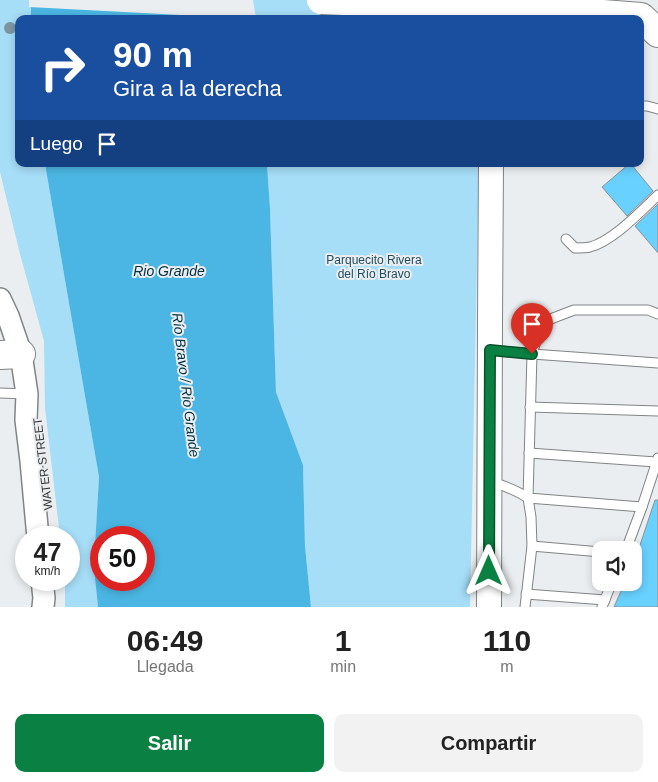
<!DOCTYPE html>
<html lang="es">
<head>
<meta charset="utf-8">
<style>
  body { margin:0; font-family:Helvetica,sans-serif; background:#f2f2f2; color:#222; height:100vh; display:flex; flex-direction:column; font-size:19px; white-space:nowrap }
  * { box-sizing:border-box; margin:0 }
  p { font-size:16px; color:#767676 }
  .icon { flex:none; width:28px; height:28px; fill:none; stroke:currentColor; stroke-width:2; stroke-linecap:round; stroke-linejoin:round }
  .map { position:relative; height:607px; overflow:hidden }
  .sheet { display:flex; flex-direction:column; background:#fff; flex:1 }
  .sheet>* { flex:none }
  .top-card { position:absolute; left:15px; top:15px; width:629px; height:152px; border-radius:10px; box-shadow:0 2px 8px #0003; background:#1a4fa0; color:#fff; overflow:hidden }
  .fabs { position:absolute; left:592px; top:541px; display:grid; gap:10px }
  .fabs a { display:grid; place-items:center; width:50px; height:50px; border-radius:10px; background:#fff; box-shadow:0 2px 8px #0003; font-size:25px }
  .speed { position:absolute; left:15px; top:526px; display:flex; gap:10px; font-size:25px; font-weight:700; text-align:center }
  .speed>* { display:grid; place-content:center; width:65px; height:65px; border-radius:50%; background:#fff; box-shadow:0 2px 8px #0003; line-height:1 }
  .speed small { font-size:12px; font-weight:400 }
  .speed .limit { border:8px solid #d22; background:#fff; color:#111 }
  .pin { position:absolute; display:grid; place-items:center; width:42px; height:42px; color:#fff; margin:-51px -21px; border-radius:50% 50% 50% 0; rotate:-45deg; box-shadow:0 0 5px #0007 }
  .pin .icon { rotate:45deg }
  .me { position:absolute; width:55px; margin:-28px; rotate:0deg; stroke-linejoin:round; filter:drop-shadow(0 0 4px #0008) }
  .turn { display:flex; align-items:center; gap:18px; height:105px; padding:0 15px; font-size:22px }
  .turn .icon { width:65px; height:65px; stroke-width:2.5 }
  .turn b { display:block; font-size:35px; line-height:42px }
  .then { display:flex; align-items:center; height:48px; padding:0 15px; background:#0003; gap:10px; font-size:19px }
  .eta { display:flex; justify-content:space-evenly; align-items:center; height:85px; text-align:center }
  .eta b { font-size:30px; font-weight:700; line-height:35px }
  .action { display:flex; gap:10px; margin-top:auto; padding:10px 15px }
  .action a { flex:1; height:58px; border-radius:10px; background:#0b8043; color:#fff; font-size:20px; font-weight:700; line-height:58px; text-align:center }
  .action a+a { background:#f2f2f2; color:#222 }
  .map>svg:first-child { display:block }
</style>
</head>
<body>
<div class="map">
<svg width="658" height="607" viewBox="0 0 658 607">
  <rect width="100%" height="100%" fill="#ebeef0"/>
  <g fill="#a6ddf7">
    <polygon points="0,0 31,0 31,19 19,19 19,164 45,164 99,477 95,545 94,569 98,607 65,607 65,580 69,580 69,538 60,537 45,408 44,341 20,254 0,172"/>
    <polygon points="251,0 483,0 482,19 253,19"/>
    <polygon points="267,164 479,164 470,607 311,607 305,546 303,465 276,392 270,209"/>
  </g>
  <g fill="#4bb6e3" fill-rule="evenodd">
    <polygon points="31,0 251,0 253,19 31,19"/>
    <path d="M45,164h222l3,45 6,183 27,73 2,81 6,61h-213l-4,-38 1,-24 4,-68zM101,538h43v42h-43z"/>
  </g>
  <polygon fill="#ebeef0" points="29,0 253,0 256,19 29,7"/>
  <g fill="#68d1ff" stroke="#8e9192">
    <polygon points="629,164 631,164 653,191 627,216 602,187"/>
    <polygon points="658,204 658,253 635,226"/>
    <polygon points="655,500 658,500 658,607 614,607 625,582 634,582 634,563"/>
  </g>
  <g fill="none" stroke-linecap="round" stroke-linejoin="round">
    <g stroke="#818485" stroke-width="11">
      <g id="service">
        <polyline points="640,106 647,106 658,109"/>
        <path d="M566,239l9,9c5,0 10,0 15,-1 23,-6 51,-36 68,-52"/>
        <polyline points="491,350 532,354 539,332 548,320 574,310 648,310 658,314"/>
        <polyline points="0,393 27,394"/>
        <polyline points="530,407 658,411"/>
        <polyline points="529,453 656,462"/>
        <path d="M492,482c13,4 24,8 36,16l3,19 1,29 -7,61"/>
        <polyline points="642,507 528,498 532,354 658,363"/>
        <polyline points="532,546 601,552"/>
        <polyline points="626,550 642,507 658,458"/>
        <polyline points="526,594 605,600"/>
        <polyline points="602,607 612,582"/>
      </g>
    </g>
    <g stroke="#818485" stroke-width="24">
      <g id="tertiary">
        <polyline points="0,299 8,316 21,354 27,394 26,420 31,461 38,538"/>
        <polyline points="42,580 44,598 43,607"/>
      </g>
    </g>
    <g stroke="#818485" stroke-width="26">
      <polyline id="secondary" points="489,607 490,321 491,164"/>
    </g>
    <g stroke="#818485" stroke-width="30">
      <g id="trunk">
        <polyline points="565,11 641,17 658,33"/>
        <polyline points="0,355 21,354"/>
      </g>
    </g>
    <use href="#service" stroke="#fff" stroke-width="9"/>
    <use href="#tertiary" stroke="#fff" stroke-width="21"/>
    <use href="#secondary" stroke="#fff" stroke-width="24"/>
    <use href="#trunk" stroke="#fff" stroke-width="28"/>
    <g stroke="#818485" stroke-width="30" stroke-linecap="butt">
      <polyline id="trunk-bridge" points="321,0 565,11"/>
    </g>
    <use href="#trunk-bridge" stroke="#fff" stroke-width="28"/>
  </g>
  <circle fill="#7c96a1" cx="10" cy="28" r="6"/>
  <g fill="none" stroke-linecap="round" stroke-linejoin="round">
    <g stroke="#07532c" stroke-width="12">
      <polyline id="route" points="489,571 490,350 532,354"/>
    </g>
    <use href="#route" stroke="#0b8043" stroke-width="9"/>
  </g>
  <g text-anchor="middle" stroke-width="4" stroke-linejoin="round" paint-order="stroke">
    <g font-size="12" fill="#214e61" stroke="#ebeef0">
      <text x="374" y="264">Parquecito Rivera<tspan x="374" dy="14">del Río Bravo</tspan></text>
    </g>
    <g font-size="12" fill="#38393a" stroke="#ebeef0">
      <text transform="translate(43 464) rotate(-97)" y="4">WATER STREET</text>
    </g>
    <g font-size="14" font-style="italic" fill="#003042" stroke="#ebeef0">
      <text x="169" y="276">Rio Grande</text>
      <text transform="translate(186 385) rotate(83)" y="5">Río Bravo / Rio Grande</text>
    </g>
  </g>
</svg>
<div class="fabs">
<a><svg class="icon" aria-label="sound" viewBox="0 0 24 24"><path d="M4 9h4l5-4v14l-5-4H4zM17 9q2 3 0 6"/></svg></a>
</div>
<div class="speed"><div>47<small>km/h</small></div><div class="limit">50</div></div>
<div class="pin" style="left:532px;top:354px;background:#d93025"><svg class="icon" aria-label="arrive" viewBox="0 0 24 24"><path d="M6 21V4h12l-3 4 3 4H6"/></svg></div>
<svg class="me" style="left:489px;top:571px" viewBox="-20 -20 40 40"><path d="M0-17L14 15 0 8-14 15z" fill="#0b8043" stroke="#fff" stroke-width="4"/></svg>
<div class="top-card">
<div class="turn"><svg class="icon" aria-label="right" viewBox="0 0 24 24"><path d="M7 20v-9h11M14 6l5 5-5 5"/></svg><div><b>90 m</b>Gira a la derecha</div></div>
<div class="then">Luego<svg class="icon" aria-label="arrive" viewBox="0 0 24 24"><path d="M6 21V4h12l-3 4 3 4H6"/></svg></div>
</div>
</div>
<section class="sheet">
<div class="eta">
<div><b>06:49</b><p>Llegada</p></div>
<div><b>1</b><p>min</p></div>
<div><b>110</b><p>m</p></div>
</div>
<div class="action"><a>Salir</a><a>Compartir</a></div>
</section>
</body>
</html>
